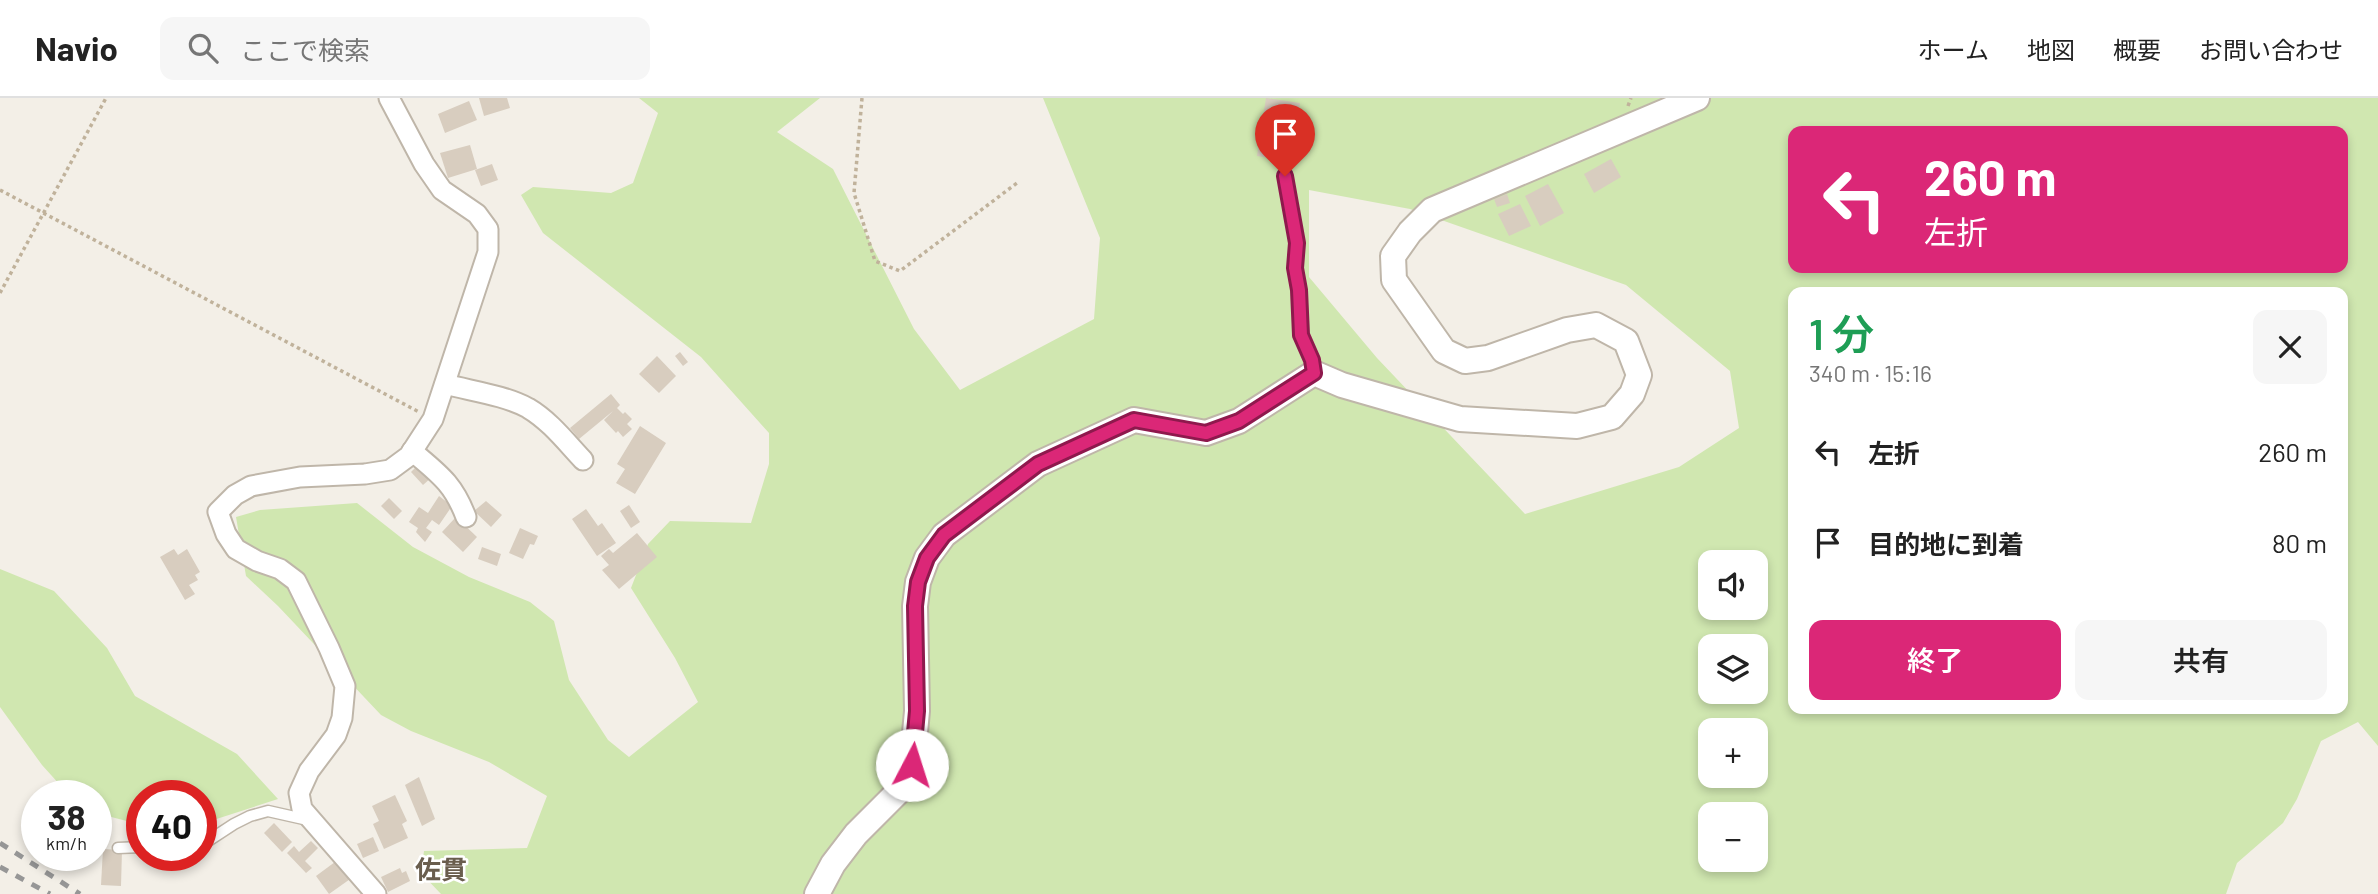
<!DOCTYPE html>
<html lang="ja">
<head>
<meta charset="utf-8">
<style>
  body { margin:0; font-family:Barlow,"Noto Sans JP",sans-serif; background:#f6f6f6; color:#222; height:100vh; display:flex; flex-direction:column; font-size:26px; white-space:nowrap }
  * { box-sizing:border-box; margin:0 }
  p { font-size:23px; color:#767676 }
  .icon { flex:none; width:38px; height:38px; fill:none; stroke:currentColor; stroke-width:2; stroke-linecap:round; stroke-linejoin:round }
  .map { position:relative; flex:1; overflow:hidden }
  .details { position:absolute; left:1788px; top:189px; width:560px; height:427px; display:flex; flex-direction:column; background:#fff; border-radius:14px; box-shadow:0 4px 10px #0003 }
  .details>* { flex:none }
  .banner { position:absolute; left:1788px; top:28px; width:560px; height:147px; border-radius:14px; box-shadow:0 4px 10px #0003; background:#db2777; color:#fff; overflow:hidden }
  .fabs { position:absolute; left:1698px; top:452px; display:grid; gap:14px }
  .fabs a { display:grid; place-items:center; width:70px; height:70px; border-radius:14px; background:#fff; box-shadow:0 4px 10px #0003; font-size:35px }
  .speed { position:absolute; left:21px; top:682px; display:flex; gap:14px; font-size:35px; font-weight:700; text-align:center }
  .speed>* { display:grid; place-content:center; width:91px; height:91px; border-radius:50%; background:#fff; box-shadow:0 4px 10px #0003; line-height:1 }
  .speed small { font-size:18px; font-weight:400 }
  .speed .limit { border:10px solid #d22; background:#fff; color:#111 }
  .pin { position:absolute; display:grid; place-items:center; width:60px; height:60px; color:#fff; margin:-72px -30px; border-radius:50% 50% 50% 0; rotate:-45deg; box-shadow:0 0 7px #0007 }
  .pin .icon { rotate:45deg }
  .me { position:absolute; width:77px; margin:-38px; rotate:5deg; stroke-linejoin:round; filter:drop-shadow(0 0 5px #0008) }
  .turn { display:flex; align-items:center; gap:24px; height:147px; padding:0 21px; font-size:32px }
  .turn .icon { width:91px; height:91px; stroke-width:2.5 }
  .turn b { display:block; font-size:49px; line-height:60px }
  .round { display:grid; place-items:center; flex:none; width:74px; height:74px; border-radius:14px; background:#f6f6f6 }
  .headline { display:flex; align-items:center; justify-content:space-between; height:119px; padding:0 21px }
  h1 { font-size:42px; font-weight:600; line-height:52px; color:#1e9e55 }
  .cta { display:flex; gap:14px; margin-top:auto; padding:14px 21px }
  .cta a { flex:1; height:80px; border-radius:14px; background:#db2777; color:#fff; font-size:28px; font-weight:600; line-height:80px; text-align:center }
  .cta a+a { background:#f6f6f6; color:#222 }
  ul { padding:0; list-style:none }
  li { display:flex; align-items:center; gap:21px; height:91px; padding:0 21px }
  li div { flex:1 }
  li b { display:block; font-size:26px }
  li em { font-style:normal }
  header { display:flex; align-items:center; gap:42px; box-sizing:border-box; height:98px; padding:0 35px; background:#fff; border-bottom:2px solid #e0e0e0 }
  header strong { font-size:33px }
  nav { display:flex; gap:38px; margin-inline-start:auto; font-size:24px }
  .search { width:490px; height:63px; background:#f6f6f6; display:flex; align-items:center; gap:18px; box-sizing:border-box; padding:0 24px; border-radius:14px; color:#767676; font-size:26px }
  .map>svg:first-child { display:block }
</style>
</head>
<body>
<header>
<strong>Navio</strong>
<div class="search"><svg class="icon" aria-label="search" viewBox="0 0 24 24"><circle cx="10" cy="10" r="6"/><path d="M15 15l6 6"/></svg>ここで検索</div>
<nav><a>ホーム</a><a>地図</a><a>概要</a><a>お問い合わせ</a></nav>
</header>
<div class="map">
<svg width="2378" height="796" viewBox="0 0 2378 796">
  <rect width="100%" height="100%" fill="#f3efe7"/>
  <g fill="#d0e7b0" fill-rule="evenodd">
    <path d="M639,0h181l-43,34 56,37 81,160 46,61 134,-71 6,-81 -57,-140h1335v648l-20,-24 -37,19 -24,58 -14,24 -46,40 -11,31h-1785l-20,-21 3,-22 103,-3 20,-52 -58,-34 -78,-31 -30,-16 -103,-109 -32,-30 -10,-59 24,-7 97,-7 56,44 56,30 61,25 24,19 15,59 39,60 21,17 69,-55 -23,-44 -44,-70 17,-44 22,-23 81,2 18,-59v-31l-68,-76 -158,-124 -22,-38 12,-8 78,6 22,-10 25,-70zM1794,33h549v137h-549zM1309,92l101,19 216,76 104,86 9,57 -60,39 -154,47 -148,-156 -68,-81zM1794,194h549v417h-549zM1710,464h45v45h-45zM1710,548h45v45h-45zM1710,632h45v45h-45zM1710,716h45v45h-45z"/>
    <polygon points="0,471 54,493 107,550 135,598 237,656 278,701 201,726 201,698 142,698 142,727 96,715 96,698 70,698 42,667 0,609"/>
  </g>
  <g fill="#d8cdbf">
    <polygon points="479,0 507,0 510,10 484,18"/>
    <polygon points="1266,0 1300,5 1291,63 1257,58"/>
    <polygon points="469,3 477,22 445,35 438,16"/>
    <polygon points="470,47 477,71 448,80 440,55"/>
    <polygon points="1611,61 1621,79 1594,95 1584,76"/>
    <polygon points="492,66 498,82 481,88 475,72"/>
    <polygon points="1548,86 1564,115 1540,128 1525,98"/>
    <polygon points="1507,96 1510,105 1497,109 1494,101"/>
    <polygon points="1520,106 1531,128 1509,138 1498,116"/>
    <polygon points="680,254 688,264 683,268 675,258"/>
    <polygon points="657,258 676,278 659,295 639,276"/>
    <polygon points="611,296 620,307 617,310 623,316 625,314 632,321 627,326 632,331 623,339 618,333 616,335 604,322 613,313 579,341 570,330"/>
    <polygon points="640,328 666,345 635,396 616,385 625,371 617,366"/>
    <polygon points="419,366 432,379 423,387 411,374"/>
    <polygon points="439,398 452,408 439,427 432,422 426,430 432,434 425,444 416,434 418,430 409,424 419,409 428,415"/>
    <polygon points="389,400 402,413 394,421 381,408"/>
    <polygon points="486,403 502,417 491,429 474,413"/>
    <polygon points="629,407 640,424 631,430 620,413"/>
    <polygon points="586,411 598,428 602,425 616,445 597,458 572,421"/>
    <polygon points="456,419 477,439 463,454 442,434"/>
    <polygon points="520,430 538,438 534,447 530,446 523,461 509,455"/>
    <polygon points="637,435 657,459 619,491 602,472 609,467 601,458 609,451 613,455"/>
    <polygon points="482,449 501,456 497,468 478,461"/>
    <polygon points="174,451 178,457 187,451 200,474 195,477 198,482 189,487 195,496 185,502 160,459"/>
    <polygon points="419,679 435,721 422,728 405,687"/>
    <polygon points="395,697 407,723 402,726 408,740 384,751 373,726 379,723 372,708"/>
    <polygon points="274,725 292,744 282,754 264,735"/>
    <polygon points="373,739 379,753 363,760 357,746"/>
    <polygon points="311,743 318,750 305,763 312,770 306,775 287,755 294,748 299,754"/>
    <polygon points="103,751 122,752 121,788 101,787"/>
    <polygon points="339,761 353,779 329,796 316,778"/>
    <polygon points="400,770 402,775 406,773 410,783 388,794 381,779"/>
  </g>
  <g fill="none" stroke-linecap="round" stroke-linejoin="round">
    <g stroke="#bfb6a9" stroke-width="13">
      <g id="service">
        <polyline points="1285,78 1297,146 1295,170 1299,192 1301,237 1312,262 1314,275"/>
        <polyline points="201,745 208,743 234,726 250,718 268,713 308,722"/>
        <polyline points="118,750 142,749"/>
      </g>
    </g>
    <g stroke="#bfb6a9" stroke-width="23">
      <g id="minor">
        <path d="M445,286c26,7 59,11 83,24 22,13 38,34 55,52"/>
        <path d="M412,353c27,23 41,32 54,66"/>
        <polyline points="376,796 302,711 299,695 309,673 336,637 342,620 345,588 329,550 296,483 280,471 257,463 236,451 226,436 218,414 235,397 251,388 300,379 365,376 390,372 409,358 433,321 488,154 488,131 477,116 442,92 424,66 389,0"/>
      </g>
    </g>
    <g stroke="#bfb6a9" stroke-width="28">
      <polyline id="tertiary" points="817,796 833,766 856,736 906,686 912,667 917,613 915,508 918,484 927,460 944,437 1038,366 1134,322 1206,335 1239,323 1314,275 1342,287 1460,321 1577,328 1612,319 1632,296 1639,277 1626,243 1596,227 1567,232 1488,260 1465,263 1444,253 1394,182 1393,158 1410,134 1432,112 1697,0"/>
    </g>
    <g stroke="#c0b29b" stroke-width="3.5" stroke-dasharray="3.5 3.5" stroke-linecap="butt">
      <polyline points="862,0 854,95 875,163 900,173 1017,85"/>
      <polyline points="1628,8 1631,0"/>
      <polyline points="0,92 419,314"/>
      <polyline points="0,195 106,0"/>
    </g>
    <use href="#service" stroke="#fff" stroke-width="10"/>
    <use href="#minor" stroke="#fff" stroke-width="19"/>
    <use href="#tertiary" stroke="#fff" stroke-width="24"/>
    <g stroke="#969696" stroke-width="5" stroke-dasharray="9 9" stroke-linecap="butt">
      <polyline points="0,745 80,796"/>
      <polyline points="0,769 50,796"/>
    </g>
  </g>
  <g fill="none" stroke-linecap="round" stroke-linejoin="round">
    <g stroke="#8e194d" stroke-width="18">
      <polyline id="route" points="912,667 917,613 915,508 918,484 927,460 944,437 1038,366 1134,322 1206,335 1239,323 1314,275 1312,262 1301,237 1299,192 1295,170 1297,145 1285,78"/>
    </g>
    <use href="#route" stroke="#db2777" stroke-width="12"/>
  </g>
  <g text-anchor="middle" stroke-width="5" stroke-linejoin="round" paint-order="stroke">
    <g font-size="26" font-weight="bold" fill="#695d4d" stroke="#fff">
      <text x="441" y="781">佐貫</text>
    </g>
  </g>
</svg>
<div class="fabs">
<a><svg class="icon" aria-label="sound" viewBox="0 0 24 24"><path d="M4 9h4l5-4v14l-5-4H4zM17 9q2 3 0 6"/></svg></a>
<a><svg class="icon" aria-label="layers" viewBox="0 0 24 24"><path d="M12 4l9 5-9 5-9-5zM3 14l9 5 9-5"/></svg></a>
<a>+</a>
<a>−</a>
</div>
<div class="speed"><div>38<small>km/h</small></div><div class="limit">40</div></div>
<div class="pin" style="left:1285px;top:78px;background:#d93025"><svg class="icon" aria-label="arrive" viewBox="0 0 24 24"><path d="M6 21V4h12l-3 4 3 4H6"/></svg></div>
<svg class="me" style="left:912px;top:667px" viewBox="-20 -20 40 40"><circle r="19" fill="#fff"/><path d="M0-13L10 11 0 6-10 11z" fill="#db2777"/></svg>
<div class="banner">
<div class="turn"><svg class="icon" aria-label="left" viewBox="0 0 24 24"><path d="M17 20v-9H6M10 6l-5 5 5 5"/></svg><div><b>260 m</b>左折</div></div>
</div>
<section class="details">
<div class="headline"><div><h1>1 分</h1><p>340 m · 15:16</p></div><a class="round"><svg class="icon" aria-label="close" viewBox="0 0 24 24"><path d="M6 6l12 12M18 6L6 18"/></svg></a></div>
<ul>
<li><svg class="icon" aria-label="left" viewBox="0 0 24 24"><path d="M17 20v-9H6M10 6l-5 5 5 5"/></svg><div><b>左折</b></div><em>260 m</em></li>
<li><svg class="icon" aria-label="arrive" viewBox="0 0 24 24"><path d="M6 21V4h12l-3 4 3 4H6"/></svg><div><b>目的地に到着</b></div><em>80 m</em></li>
</ul>
<div class="cta"><a>終了</a><a>共有</a></div>
</section>
</div>
</body>
</html>
